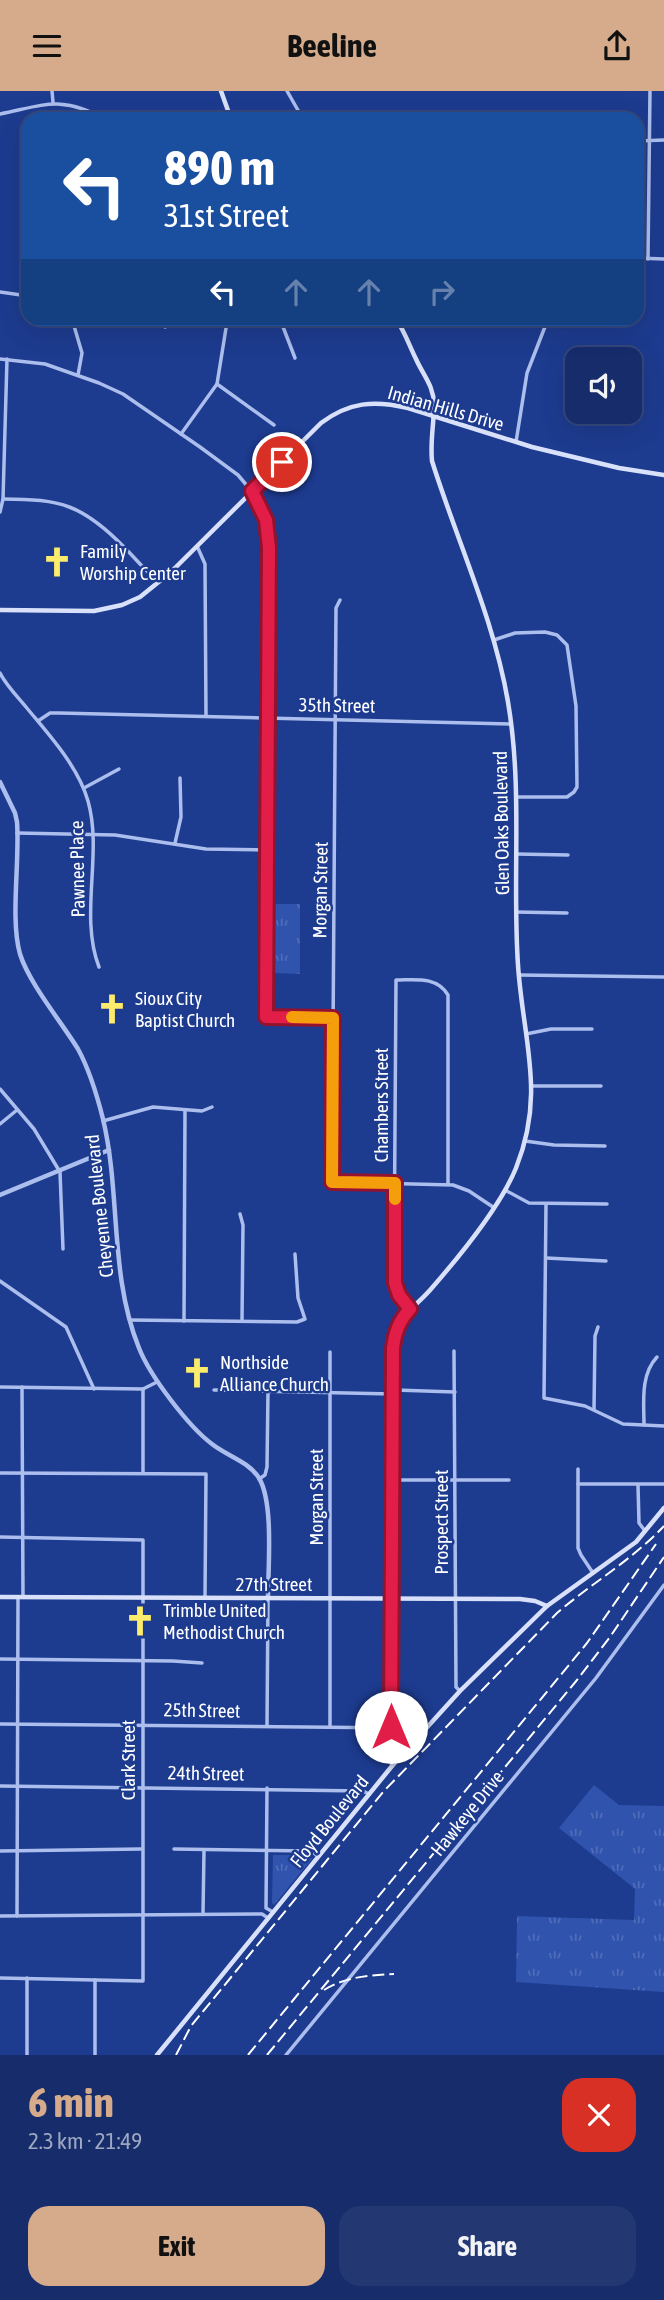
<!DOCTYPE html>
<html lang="en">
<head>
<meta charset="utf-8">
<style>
  body { margin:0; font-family:"Asap Condensed",sans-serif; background:#233873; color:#f1f3f6; height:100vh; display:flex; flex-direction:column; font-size:26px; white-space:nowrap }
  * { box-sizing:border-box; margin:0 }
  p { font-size:23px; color:#9ea7c1 }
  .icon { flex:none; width:38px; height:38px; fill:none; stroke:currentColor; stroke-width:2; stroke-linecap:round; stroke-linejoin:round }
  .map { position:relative; height:1964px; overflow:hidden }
  .details { display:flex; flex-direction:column; background:#162c6b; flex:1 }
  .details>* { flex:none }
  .banner { position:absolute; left:21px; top:21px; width:623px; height:214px; border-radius:21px; box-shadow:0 7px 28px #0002,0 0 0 2px #35487e; background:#1a4fa0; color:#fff; overflow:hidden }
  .fabs { position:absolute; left:565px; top:256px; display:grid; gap:14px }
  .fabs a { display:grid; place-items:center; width:77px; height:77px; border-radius:14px; background:#162c6b; box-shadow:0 7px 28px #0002,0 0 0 2px #35487e; font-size:35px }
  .pin { position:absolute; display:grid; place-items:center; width:60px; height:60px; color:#fff; margin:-30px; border:4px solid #fff; border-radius:50%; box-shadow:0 2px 7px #0007 }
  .me { position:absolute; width:77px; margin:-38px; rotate:0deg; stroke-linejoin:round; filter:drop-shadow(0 0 5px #0008) }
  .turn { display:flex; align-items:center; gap:24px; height:147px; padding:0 28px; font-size:32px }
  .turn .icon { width:91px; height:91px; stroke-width:2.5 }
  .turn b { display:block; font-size:49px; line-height:60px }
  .lanes { display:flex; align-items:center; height:66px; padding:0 28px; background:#0003; justify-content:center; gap:35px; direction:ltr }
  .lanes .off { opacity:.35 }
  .round { display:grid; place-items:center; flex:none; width:74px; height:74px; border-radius:21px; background:#233873 }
  .headline { display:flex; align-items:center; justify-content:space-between; height:119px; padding:0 28px }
  h1 { font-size:42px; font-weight:700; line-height:52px; color:#d6ab8b }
  .action { display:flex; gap:14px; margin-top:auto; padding:14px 28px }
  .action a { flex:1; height:80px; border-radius:21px; background:#d6ab8b; color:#111; font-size:28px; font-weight:700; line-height:80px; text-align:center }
  .action a+a { background:#233873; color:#f1f3f6 }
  header { display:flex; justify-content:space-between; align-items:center; height:91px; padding:0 28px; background:#d6ab8b; color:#111; font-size:32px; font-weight:700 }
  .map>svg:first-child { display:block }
</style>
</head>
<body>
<header><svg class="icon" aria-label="menu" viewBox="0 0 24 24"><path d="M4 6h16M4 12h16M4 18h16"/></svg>Beeline<svg class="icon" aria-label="share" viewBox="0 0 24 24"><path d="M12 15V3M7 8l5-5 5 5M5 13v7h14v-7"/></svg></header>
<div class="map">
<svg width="664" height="1964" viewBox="0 0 664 1964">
  <defs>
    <pattern id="park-tufts" width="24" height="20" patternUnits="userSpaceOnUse" patternTransform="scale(1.75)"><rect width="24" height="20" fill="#3053ad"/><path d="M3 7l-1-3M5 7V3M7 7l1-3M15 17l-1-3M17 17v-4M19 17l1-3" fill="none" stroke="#4f6db9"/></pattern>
  </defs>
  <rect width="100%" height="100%" fill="#1d3b8f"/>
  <g fill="url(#park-tufts)">
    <polygon points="273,813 300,813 300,883 273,882"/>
    <polygon points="594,1694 619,1714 664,1715 664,1901 516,1891 517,1825 634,1829 635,1798 559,1737"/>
    <polygon points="273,1764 310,1764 312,1768 274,1814 272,1812"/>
  </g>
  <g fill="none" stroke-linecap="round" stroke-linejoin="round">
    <g stroke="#acbeed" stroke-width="3.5">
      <polyline points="52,0 53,11"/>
      <polyline points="287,0 303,28"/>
      <path d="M0,23c45,-9 61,-19 105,5"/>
      <polyline points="637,50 664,49"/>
      <polyline points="637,167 664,168"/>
      <polyline points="648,168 650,0"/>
      <polyline points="0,201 28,205"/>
      <polyline points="72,228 82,262 78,284"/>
      <polyline points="280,228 295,267"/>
      <polyline points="165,236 166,228"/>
      <polyline points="0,268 45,273 99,292 123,303 200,356 238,384 254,403 266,429 269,457 266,926 333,927"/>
      <polyline points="217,293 274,334"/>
      <polyline points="181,343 217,293 227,231"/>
      <polyline points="516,351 527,282 548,228"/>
      <path d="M3,408c58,0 80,6 121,48 12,12 22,25 35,35"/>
      <polyline points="0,421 3,408 7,268"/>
      <polyline points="197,455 205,473 206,625"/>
      <polyline points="340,509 336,517 332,1091 453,1094 469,1100 493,1116"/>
      <polyline points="494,549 515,542 545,541 557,544 567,554 576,615 577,696 574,701 567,706 518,706"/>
      <path d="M0,582c6,12 17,23 26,34 23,28 52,59 62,94 15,53 -9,114 11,166"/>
      <polyline points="38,630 50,622 59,622 511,633"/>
      <polyline points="84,697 119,678"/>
      <polyline points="17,742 115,744 206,758 266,759"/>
      <polyline points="175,752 181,726 180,687"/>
      <polyline points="516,763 568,764"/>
      <polyline points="516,821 567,822"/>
      <polyline points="519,884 664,886"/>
      <polyline points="526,943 551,938 592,938"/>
      <polyline points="532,995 601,995"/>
      <polyline points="0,998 34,1038 60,1081 63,1158"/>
      <polyline points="103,1030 153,1016 202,1020 212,1016"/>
      <polyline points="0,1033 17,1019"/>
      <polyline points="525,1050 554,1054 605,1055"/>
      <polyline points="505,1099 529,1112 607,1113"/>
      <polyline points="546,1113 544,1307 585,1315 623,1333 664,1335"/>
      <polyline points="240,1123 243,1134 242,1230"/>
      <polyline points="546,1167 606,1170"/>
      <polyline points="0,1190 66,1236 94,1298"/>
      <path d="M410,1218l-11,-14 -5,-23 2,-292c19,0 41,-4 52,15v189"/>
      <polyline points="130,1229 297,1231 305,1228 298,1207 295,1163"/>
      <polyline points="184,1230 185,1019"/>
      <polyline points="454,1260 456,1596 460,1600"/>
      <polyline points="0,1296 143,1298 157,1291"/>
      <polyline points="22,1296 23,1506"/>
      <polyline points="214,1299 393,1303"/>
      <polyline points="395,1299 455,1301"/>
      <polyline points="594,1318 595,1245 598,1236"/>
      <path d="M644,1334c0,-22 -4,-50 13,-68"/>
      <polyline points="578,1378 578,1457 581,1464 593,1482"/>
      <polyline points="143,1381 143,1298"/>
      <polyline points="0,1382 206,1383 205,1507"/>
      <polyline points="259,1388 265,1384 267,1376 268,1300"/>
      <polyline points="392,1389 509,1389"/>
      <polyline points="578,1393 664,1393"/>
      <polyline points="638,1394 639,1432 645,1440"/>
      <polyline points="0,1446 143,1449 143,1890 0,1887"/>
      <polyline points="0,1568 173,1570 202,1572"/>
      <polyline points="0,1633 404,1637"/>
      <polyline points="267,1634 268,1507"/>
      <polyline points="330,1635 330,1261"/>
      <polyline points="0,1695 363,1700 369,1703"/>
      <polyline points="267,1697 266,1817 273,1821"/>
      <polyline points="174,1758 311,1760 318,1765"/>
      <polyline points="0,1760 141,1758"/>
      <polyline points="203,1823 204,1759"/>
      <polyline points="0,1825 262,1823 268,1827"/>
      <polyline points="17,1825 18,1506"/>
      <polyline points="27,1887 27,1964"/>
      <polyline points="95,1889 95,1964"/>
      <polyline points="286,1964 596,1587 664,1494"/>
    </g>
    <g stroke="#acbeed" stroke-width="4.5">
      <path d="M0,691l15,31 2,9c3,39 -7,97 3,132 9,29 42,69 58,95 12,22 19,46 25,70 18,75 6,155 36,229 11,28 49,78 73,96 15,12 36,17 47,34 15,25 9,90 9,120"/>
      <polyline points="0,1104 109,1059"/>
      <polyline points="392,1675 392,1508"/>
    </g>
    <g stroke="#d9e1fa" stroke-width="4.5">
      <polyline points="221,0 231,28"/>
      <path d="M0,519l94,1 28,-6 18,-8 31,-25 150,-149c28,-21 53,-23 87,-15l124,39 87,21 45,7"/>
      <polyline points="0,1506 520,1508 535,1510 547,1515"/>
      <path d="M392,1508l3,-266c8,-20 23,-29 36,-44 27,-31 70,-84 85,-121 30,-75 7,-127 2,-203 -6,-88 5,-175 -10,-263 -14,-83 -51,-161 -76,-241 -2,-20 2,-37 2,-56 0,-19 -11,-30 -18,-46 -7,-14 -11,-27 -20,-40"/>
      <polyline points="157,1964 392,1675 460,1600 547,1515 636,1451 664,1417"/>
    </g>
    <g stroke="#fff" stroke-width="2" stroke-dasharray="12 5" stroke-linecap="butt">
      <path d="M324,1899c21,-13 45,-15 70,-16"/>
      <path d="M176,1964l15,-29 192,-234 174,-179c35,-30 75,-53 107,-87"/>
      <polyline points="248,1964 587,1552 656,1453"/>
      <polyline points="267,1964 577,1589 610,1546 664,1466"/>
    </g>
  </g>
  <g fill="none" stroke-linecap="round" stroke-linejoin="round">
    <g stroke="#92132f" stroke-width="18">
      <path id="route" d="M282,371l-30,29 14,29 3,28 -3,469 67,1 -1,164 63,1v100l4,12 11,14c-11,12 -15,23 -17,39l-2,379"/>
    </g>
    <use href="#route" stroke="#e11d48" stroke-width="12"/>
    <polyline stroke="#f59e0b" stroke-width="12" points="292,926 333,927 332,1091 395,1092 395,1108"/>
  </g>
  <defs>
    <g id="church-bare" transform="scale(2.415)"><path d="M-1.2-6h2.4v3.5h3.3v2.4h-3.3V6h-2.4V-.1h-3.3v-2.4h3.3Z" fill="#fdec6b" stroke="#1d3b8f" stroke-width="2.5" paint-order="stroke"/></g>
  </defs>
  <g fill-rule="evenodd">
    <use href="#church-bare" x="57" y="471"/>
    <use href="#church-bare" x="112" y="918"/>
    <use href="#church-bare" x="197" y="1282"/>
    <use href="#church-bare" x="140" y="1530"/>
  </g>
  <g text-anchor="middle" stroke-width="5" stroke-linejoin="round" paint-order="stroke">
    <g font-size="19" fill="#fff" stroke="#1d3b8f">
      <text transform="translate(446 317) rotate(16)" y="7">Indian Hills Drive</text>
      <text transform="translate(337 614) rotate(1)" y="7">35th Street</text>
      <text transform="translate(501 732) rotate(-91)" y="7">Glen Oaks Boulevard</text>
      <text transform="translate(77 778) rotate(-91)" y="7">Pawnee Place</text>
      <text transform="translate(320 799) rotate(-89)" y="7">Morgan Street</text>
      <text transform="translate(381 1014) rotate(-90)" y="7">Chambers Street</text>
      <text transform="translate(99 1115) rotate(-96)" y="7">Cheyenne Boulevard</text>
      <text transform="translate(316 1406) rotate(-90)" y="7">Morgan Street</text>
      <text transform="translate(441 1431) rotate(-90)" y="7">Prospect Street</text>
      <text x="274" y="1500">27th Street</text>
      <text transform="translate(202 1619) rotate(1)" y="7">25th Street</text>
      <text transform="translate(128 1669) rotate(-90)" y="7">Clark Street</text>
      <text transform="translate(206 1682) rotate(1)" y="7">24th Street</text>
      <text transform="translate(467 1722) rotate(-51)" y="7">Hawkeye Drive</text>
      <text transform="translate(329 1730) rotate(-51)" y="7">Floyd Boulevard</text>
    </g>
    <g font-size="19" fill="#fff" stroke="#1d3b8f" text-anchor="start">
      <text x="80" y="467">Family<tspan x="80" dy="22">Worship Center</tspan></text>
      <text x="135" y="914">Sioux City<tspan x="135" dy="22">Baptist Church</tspan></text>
      <text x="220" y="1278">Northside<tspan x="220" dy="22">Alliance Church</tspan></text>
      <text x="163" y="1526">Trimble United<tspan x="163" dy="22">Methodist Church</tspan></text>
    </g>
  </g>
</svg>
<div class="fabs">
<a><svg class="icon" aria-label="sound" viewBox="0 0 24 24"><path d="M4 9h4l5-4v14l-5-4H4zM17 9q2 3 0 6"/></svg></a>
</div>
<div class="pin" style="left:282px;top:371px;background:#d93025"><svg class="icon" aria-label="arrive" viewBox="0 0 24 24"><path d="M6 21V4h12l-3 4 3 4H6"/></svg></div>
<svg class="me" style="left:391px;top:1636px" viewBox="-20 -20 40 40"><circle r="19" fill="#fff"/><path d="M0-13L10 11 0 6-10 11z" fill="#e11d48"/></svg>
<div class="banner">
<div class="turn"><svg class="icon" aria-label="left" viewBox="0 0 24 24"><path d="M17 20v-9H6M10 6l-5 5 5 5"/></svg><div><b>890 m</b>31st Street</div></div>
<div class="lanes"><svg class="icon" aria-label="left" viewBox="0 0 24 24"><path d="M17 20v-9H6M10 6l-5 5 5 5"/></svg><svg class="icon off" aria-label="ahead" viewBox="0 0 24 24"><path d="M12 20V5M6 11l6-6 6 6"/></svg><svg class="icon off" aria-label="ahead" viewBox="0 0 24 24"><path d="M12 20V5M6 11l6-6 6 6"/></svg><svg class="icon off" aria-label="right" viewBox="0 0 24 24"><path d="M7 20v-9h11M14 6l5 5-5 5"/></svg></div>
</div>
</div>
<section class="details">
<div class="headline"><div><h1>6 min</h1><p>2.3 km · 21:49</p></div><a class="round" style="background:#d93025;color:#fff"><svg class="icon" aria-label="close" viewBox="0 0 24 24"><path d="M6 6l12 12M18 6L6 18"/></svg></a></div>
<div class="action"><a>Exit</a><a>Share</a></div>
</section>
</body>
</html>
